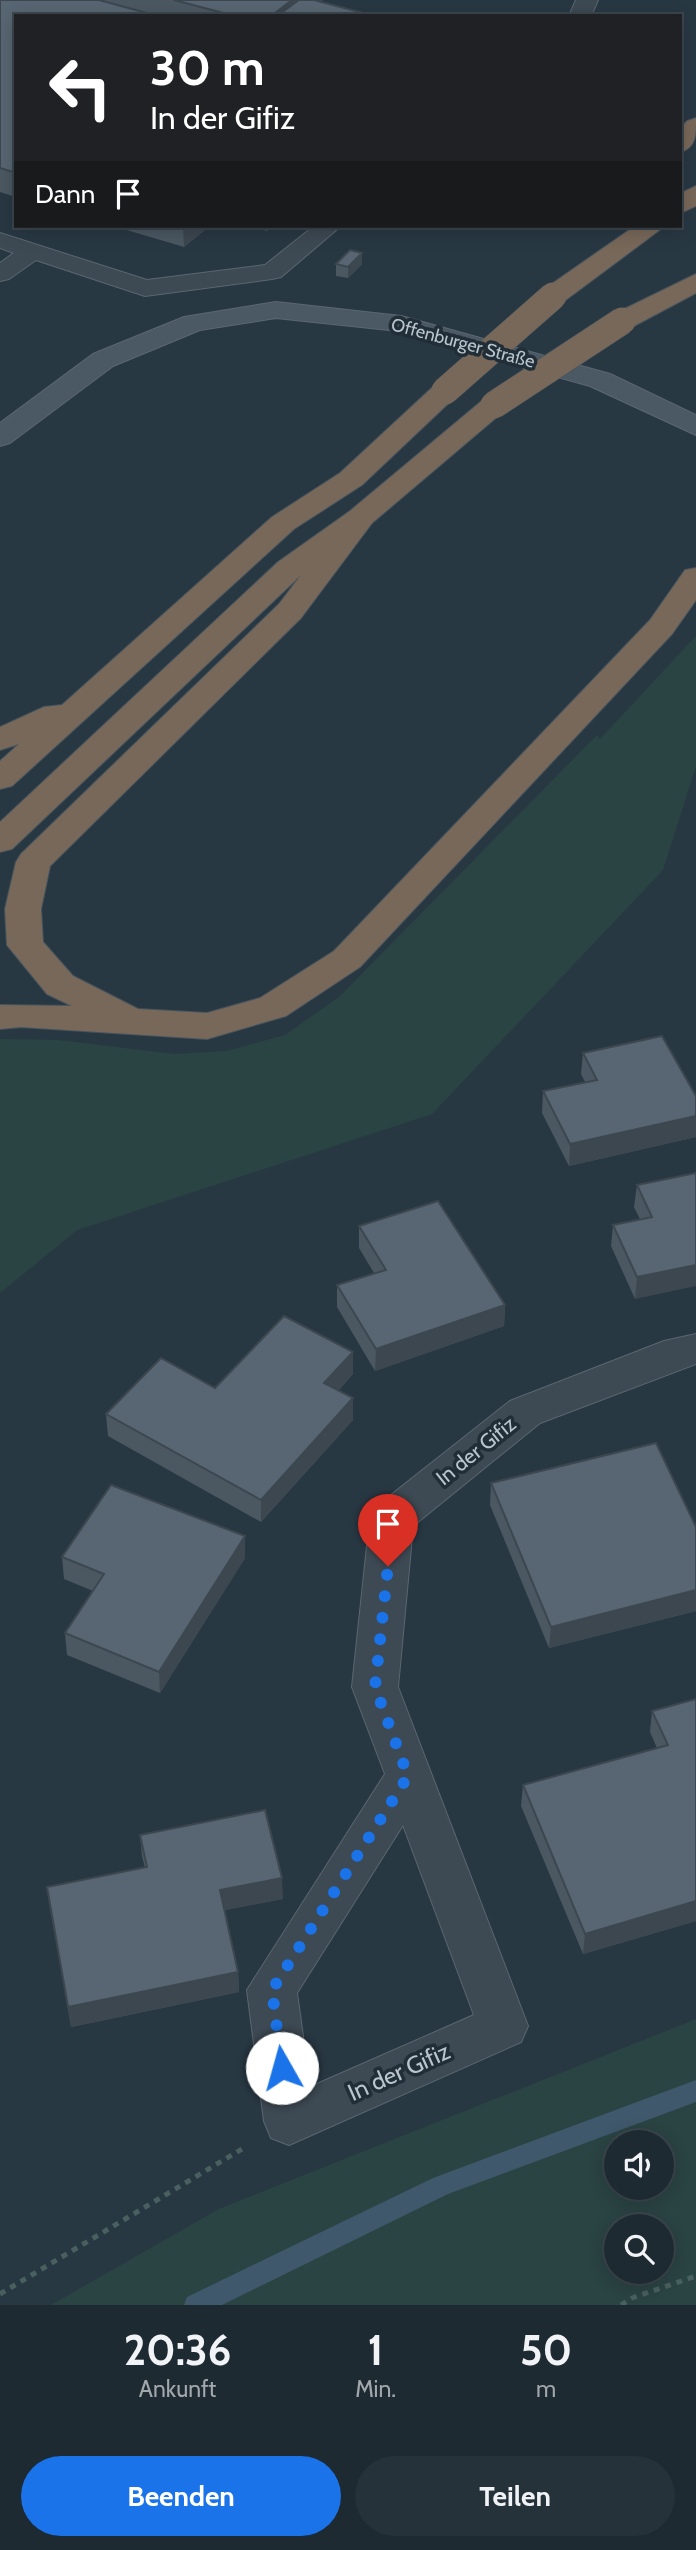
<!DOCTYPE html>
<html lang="de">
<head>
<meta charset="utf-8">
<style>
  body { margin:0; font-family:Cabin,sans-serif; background:#26323a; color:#f1f3f6; height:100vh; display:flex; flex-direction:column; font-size:26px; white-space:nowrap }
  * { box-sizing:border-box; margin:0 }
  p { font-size:23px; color:#a1a7ac }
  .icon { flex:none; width:38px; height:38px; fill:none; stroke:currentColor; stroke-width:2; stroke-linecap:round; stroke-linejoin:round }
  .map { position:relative; height:2305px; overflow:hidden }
  .side { display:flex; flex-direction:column; background:#1e2a32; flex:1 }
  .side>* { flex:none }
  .guide { position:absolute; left:14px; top:14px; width:668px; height:214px; border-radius:0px; box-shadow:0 4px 18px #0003,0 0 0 2px #3c464d; background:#202124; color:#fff; overflow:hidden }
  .fabs { position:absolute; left:604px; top:2130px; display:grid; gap:14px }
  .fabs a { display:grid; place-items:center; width:70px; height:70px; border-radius:50%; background:#1e2a32; box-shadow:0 4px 18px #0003,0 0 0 2px #3c464d; font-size:35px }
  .pin { position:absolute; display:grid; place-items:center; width:60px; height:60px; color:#fff; margin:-72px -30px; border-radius:50% 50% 50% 0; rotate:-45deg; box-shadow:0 0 7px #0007 }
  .pin .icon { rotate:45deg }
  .me { position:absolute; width:77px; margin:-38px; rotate:353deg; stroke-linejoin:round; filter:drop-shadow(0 0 5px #0008) }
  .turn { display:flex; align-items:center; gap:24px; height:147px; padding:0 21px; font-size:32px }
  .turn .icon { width:91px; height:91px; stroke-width:2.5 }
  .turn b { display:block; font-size:49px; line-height:60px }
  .then { display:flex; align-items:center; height:66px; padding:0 21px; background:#0003; gap:14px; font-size:26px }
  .eta { display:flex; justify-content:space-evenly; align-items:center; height:119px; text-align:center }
  .eta b { font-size:42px; font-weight:700; line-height:49px }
  .cta { display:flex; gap:14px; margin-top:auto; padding:14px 21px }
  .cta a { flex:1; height:80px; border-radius:42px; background:#1a73e8; color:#fff; font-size:28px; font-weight:700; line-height:80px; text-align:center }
  .cta a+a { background:#26323a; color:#f1f3f6 }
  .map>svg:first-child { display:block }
</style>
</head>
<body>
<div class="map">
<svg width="696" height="2305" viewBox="0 0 696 2305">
  <rect width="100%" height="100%" fill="#283843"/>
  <g fill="#2a4443" fill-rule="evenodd">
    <polygon points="696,636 696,766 663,870 432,1114 77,1230 0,1293 0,1039 58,1040 174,1054 227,1051 285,1035 339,997 597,735 600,739"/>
    <path d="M696,2019v286h-645l168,-96zM616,2142h46v46h-46zM616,2226h46v46h-46z"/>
  </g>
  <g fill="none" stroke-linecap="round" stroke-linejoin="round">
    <polygon fill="#3f586b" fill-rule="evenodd" points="696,2080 696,2102 448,2194 222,2305 184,2305 187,2297 433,2178"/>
    <g stroke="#5b6770" stroke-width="2">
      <g id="lane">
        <polygon points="576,0 598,0 591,16 569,16"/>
        <polygon points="314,226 341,226 281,277 272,279 145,296 36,260 9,279 0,281 0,263 14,253 0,248 0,233 147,280 265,265"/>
      </g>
    </g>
    <g stroke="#5b6770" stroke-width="2">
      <path id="street" d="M696,1334v30l-156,59 -127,103 -15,161 130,339 -7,16 -232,103 -18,-7 -7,-17 -17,-131 138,-216 -33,-87 18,-169 7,-12 133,-105 154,-60zM403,1825l71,190 -164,72 -13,-94z"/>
    </g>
    <g stroke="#5b6770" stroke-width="2">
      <polygon id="secondary" points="276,302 401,316 610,374 696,415 696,435 590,386 389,330 276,318 200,330 113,366 10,443 0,446 0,423 93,354 184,317"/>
    </g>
    <g stroke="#47545d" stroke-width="2">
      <g id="highway">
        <path d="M696,118c0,17 0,29 -15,34v-24l6,-7z"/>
        <polygon points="696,186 696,206 681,213 681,193"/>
        <polygon points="635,226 665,226 563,302 543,302 539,296 543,290"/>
        <polygon points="696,274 696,293 632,327 622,329 612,327 608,321 612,315"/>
        <polygon points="445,382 455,385 459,391 455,397 362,485 294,529 12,786 0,789 0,761 19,744 0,750 0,727 44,707 62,705 272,517 340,473 435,385"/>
        <polygon points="494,396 504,399 509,405 504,411 372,523 301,618 50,866 41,909 43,942 73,976 138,1009 207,1013 260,998 334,951 650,620 685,570 696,568 696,600 672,634 360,967 286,1016 207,1039 21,1027 0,1029 0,1005 72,1006 47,994 7,945 5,909 16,862 21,854 279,604 301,575 12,849 0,852 0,822 278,562 350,511 484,399"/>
      </g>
    </g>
    <g stroke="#49605f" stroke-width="5" stroke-dasharray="6 6" stroke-linecap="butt">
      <polyline points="0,2294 242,2149"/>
      <polyline points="621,2305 632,2298 696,2276"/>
    </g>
    <use href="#lane" fill="#3d4953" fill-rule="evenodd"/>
    <use href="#street" fill="#3d4953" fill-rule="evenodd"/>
    <use href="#secondary" fill="#4b5965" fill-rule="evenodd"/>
    <use href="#highway" fill="#78685a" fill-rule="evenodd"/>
    <g stroke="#47545d" stroke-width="28" stroke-linecap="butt">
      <g id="highway-bridge">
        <polyline points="445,391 553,296"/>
        <polyline points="494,405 622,321"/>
      </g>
    </g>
    <use href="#highway-bridge" stroke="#78685a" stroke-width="27"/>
  </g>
  <g fill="#4b5862">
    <polygon points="0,0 323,0 321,2 375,16 16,16 16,197 0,192"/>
    <polygon points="113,226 210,226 184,247"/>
    <polygon points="249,226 274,226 267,231"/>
    <polygon points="362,253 362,264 348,278 336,276 336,264"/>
    <polygon points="583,1053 696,1096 696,1137 569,1166 542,1113 543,1091 585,1082 581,1074"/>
    <polygon points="696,1173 635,1299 611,1246 613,1225 640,1219 634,1207 637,1185"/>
    <polygon points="359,1226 505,1305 504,1326 375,1371 337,1307 337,1285 374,1273 359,1248"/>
    <polygon points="353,1374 338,1391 353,1398 353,1420 261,1522 108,1436 106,1414 215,1388"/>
    <polygon points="491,1483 696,1527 696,1611 549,1648 490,1505"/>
    <polygon points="62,1557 245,1558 160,1693 67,1655 65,1633 93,1591 64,1579"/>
    <polygon points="696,1699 696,1921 583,1954 521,1806 523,1785 657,1748 650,1732 652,1711"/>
    <polygon points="140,1835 283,1899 224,1910 238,1972 239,1992 71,2027 47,1887 145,1868 142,1856"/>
  </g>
  <g fill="#3d4750">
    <polygon points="292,0 323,0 302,16 271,16"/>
    <polygon points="183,226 210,226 184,247"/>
    <polygon points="267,226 274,226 267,231"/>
    <polygon points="362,253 362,264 348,278 348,267"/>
    <polygon points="696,1116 696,1137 569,1166 570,1144"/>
    <polygon points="696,1265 696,1286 635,1299 637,1277"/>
    <polygon points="505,1305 504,1326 375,1371 376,1349"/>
    <polygon points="353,1352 353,1374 325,1405 324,1383"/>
    <polygon points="353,1398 353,1420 261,1522 261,1500"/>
    <polygon points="245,1536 245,1558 160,1693 159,1672"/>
    <polygon points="696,1590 696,1611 549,1648 551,1627"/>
    <polygon points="282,1878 283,1899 221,1911 220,1890"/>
    <polygon points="696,1901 696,1921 583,1954 585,1934"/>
    <polygon points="238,1972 239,1992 71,2027 68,2007"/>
  </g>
  <g fill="#576672" stroke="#3d4750" stroke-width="2">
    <polygon points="0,0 99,0 158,16 16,16 16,173 0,168"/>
    <polygon points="174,0 292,0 271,16 235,16"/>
    <polygon points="299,0 314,0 375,16 277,16"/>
    <polygon points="350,250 362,253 348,267 336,264"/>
    <polygon points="662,1036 696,1096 696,1116 570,1144 543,1091 597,1080 583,1053"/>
    <polygon points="696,1173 696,1265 637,1277 613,1225 652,1217 637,1185"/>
    <polygon points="438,1201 505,1305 376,1349 337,1285 386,1270 359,1226"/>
    <polygon points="284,1316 353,1352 324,1383 353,1398 261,1500 106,1414 161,1358 215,1388"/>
    <polygon points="656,1443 696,1527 696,1590 551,1627 491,1483"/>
    <polygon points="111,1485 245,1536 159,1672 65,1633 104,1574 62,1557"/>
    <polygon points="696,1699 696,1901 585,1934 523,1785 668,1745 652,1711"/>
    <polygon points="265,1810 282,1878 220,1890 238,1972 68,2007 47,1887 147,1867 140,1835"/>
  </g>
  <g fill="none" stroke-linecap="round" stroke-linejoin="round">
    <polyline stroke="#1a73e8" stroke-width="12" stroke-dasharray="0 21.6" points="282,2068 272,1990 408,1776 375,1687 388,1566"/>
  </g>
  <g text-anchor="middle" stroke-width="7" stroke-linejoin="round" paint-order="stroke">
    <g font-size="18" fill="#bac4cc" stroke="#212e38">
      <text transform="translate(463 343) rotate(15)" y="6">Offenburger Straße</text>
    </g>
    <g font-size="21" fill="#bac4cc" stroke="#212e38">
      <text transform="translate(476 1451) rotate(-39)" y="7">In der Gifiz</text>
    </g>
    <g font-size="24" fill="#bac4cc" stroke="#212e38">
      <text transform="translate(399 2072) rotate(-24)" y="8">In der Gifiz</text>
    </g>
  </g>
</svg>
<div class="fabs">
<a><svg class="icon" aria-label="sound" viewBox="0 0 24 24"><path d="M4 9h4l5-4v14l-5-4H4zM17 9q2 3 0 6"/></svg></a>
<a><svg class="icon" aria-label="search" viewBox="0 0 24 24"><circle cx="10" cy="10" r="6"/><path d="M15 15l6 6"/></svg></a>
</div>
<div class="pin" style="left:388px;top:1566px;background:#d93025"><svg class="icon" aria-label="arrive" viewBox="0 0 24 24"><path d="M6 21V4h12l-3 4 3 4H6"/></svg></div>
<svg class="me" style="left:282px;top:2068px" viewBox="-20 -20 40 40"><circle r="19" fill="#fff"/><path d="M0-13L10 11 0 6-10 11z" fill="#1a73e8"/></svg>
<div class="guide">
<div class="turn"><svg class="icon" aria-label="left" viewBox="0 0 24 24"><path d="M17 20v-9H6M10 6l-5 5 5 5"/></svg><div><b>30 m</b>In der Gifiz</div></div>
<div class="then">Dann<svg class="icon" aria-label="arrive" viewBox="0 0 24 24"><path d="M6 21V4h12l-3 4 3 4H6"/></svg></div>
</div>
</div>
<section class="side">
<div class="eta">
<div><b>20:36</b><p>Ankunft</p></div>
<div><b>1</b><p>Min.</p></div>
<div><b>50</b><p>m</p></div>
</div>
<div class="cta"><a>Beenden</a><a>Teilen</a></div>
</section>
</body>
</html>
